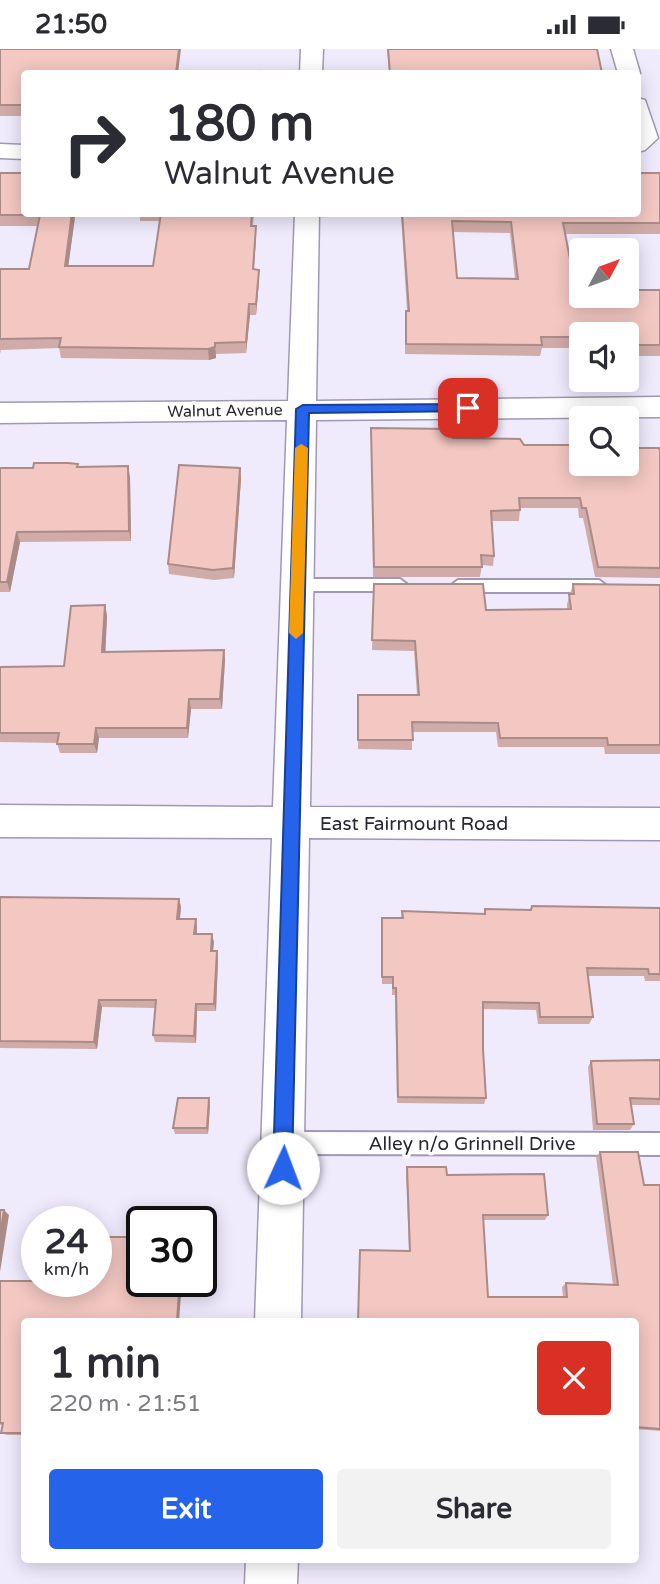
<!DOCTYPE html>
<html lang="en">
<head>
<meta charset="utf-8">
<style>
  body { margin:0; font-family:"Varela Round",sans-serif; background:#f2f2f3; color:#2b2b33; height:100vh; display:flex; flex-direction:column; font-size:26px; white-space:nowrap }
  * { box-sizing:border-box; margin:0 }
  p { font-size:23px; color:#7c7c81 }
  .icon { flex:none; width:38px; height:38px; fill:none; stroke:currentColor; stroke-width:2; stroke-linecap:round; stroke-linejoin:round }
  .map { position:relative; flex:1; overflow:hidden }
  .details { position:absolute; left:21px; top:1269px; width:618px; height:245px; display:flex; flex-direction:column; background:#fff; border-radius:7px; box-shadow:0 4px 18px #0003 }
  .details>* { flex:none }
  .hud { position:absolute; left:21px; top:21px; width:620px; height:147px; border-radius:7px; box-shadow:0 4px 18px #0003; background:#fff; color:#2b2b33; overflow:hidden }
  .needle { width:46px; rotate:49deg }
  .tools { position:absolute; left:569px; top:189px; display:grid; gap:14px }
  .tools a { display:grid; place-items:center; width:70px; height:70px; border-radius:7px; background:#fff; box-shadow:0 4px 18px #0003; font-size:35px }
  .speed { position:absolute; left:21px; top:1157px; display:flex; gap:14px; font-size:35px; font-weight:700; text-align:center }
  .speed>* { display:grid; place-content:center; width:91px; height:91px; border-radius:50%; background:#fff; box-shadow:0 4px 18px #0003; line-height:1 }
  .speed small { font-size:18px; font-weight:400 }
  .speed .limit { border:4px solid #111; border-radius:10px; background:#fff; color:#111 }
  .pin { position:absolute; display:grid; place-items:center; width:60px; height:60px; color:#fff; margin:-30px; border-radius:14px; box-shadow:0 4px 10px #0006 }
  .me { position:absolute; width:77px; margin:-38px; rotate:2deg; stroke-linejoin:round; filter:drop-shadow(0 0 5px #0008) }
  .turn { display:flex; align-items:center; gap:24px; height:147px; padding:0 28px; font-size:32px }
  .turn .icon { width:91px; height:91px; stroke-width:2.5 }
  .turn b { display:block; font-size:49px; line-height:60px }
  .round { display:grid; place-items:center; flex:none; width:74px; height:74px; border-radius:7px; background:#f2f2f3 }
  .overview { display:flex; align-items:center; justify-content:space-between; height:119px; padding:0 28px }
  h1 { font-size:42px; font-weight:700; line-height:52px }
  .primary-button { display:flex; gap:14px; margin-top:auto; padding:14px 28px }
  .primary-button a { flex:1; height:80px; border-radius:7px; background:#2563eb; color:#fff; font-size:28px; font-weight:700; line-height:80px; text-align:center }
  .primary-button a+a { background:#f2f2f3; color:#2b2b33 }
  .status { display:flex; justify-content:space-between; align-items:center; height:49px; padding:0 35px; background:#fff; direction:ltr }
  .status svg { height:19px; fill:currentColor }
  .map>svg:first-child { display:block }
</style>
</head>
<body>
<div class="status"><b>21:50</b><svg viewBox="0 0 49 12"><path d="M0 12V9h3v3zM5 12V6h3v6zM10 12V3h3v9zM15 12V0h3v12zM26 1h20v11H26zM47 4h2v5h-2z"/></svg></div>
<div class="map">
<svg width="660" height="1535" viewBox="0 0 660 1535">
  <rect width="100%" height="100%" fill="#efeafc"/>
  <g fill="none" stroke-linecap="round" stroke-linejoin="round">
    <g stroke="#a098b4" stroke-width="4">
      <g id="lane">
        <polygon points="297,530 400,530 408,536 400,542 297,542 289,536"/>
        <polygon points="458,531 599,531 607,537 599,543 458,543 450,537"/>
        <polygon points="284,1083 660,1084 660,1106 284,1105 276,1102 273,1094 276,1086"/>
      </g>
    </g>
    <g stroke="#a098b4" stroke-width="3">
      <g id="street">
        <polygon points="301,0 323,0 322,24 300,24"/>
        <polygon points="611,0 633,0 640,24 637,28 637,24 618,24"/>
        <polygon points="637,49 645,51 658,89 645,101 637,103"/>
        <polygon points="0,95 24,96 24,110 0,109"/>
        <polygon points="295,164 319,164 316,352 660,348 660,368 316,371 310,758 660,759 660,791 309,789 301,1272 255,1272 272,789 0,788 0,756 273,758 287,371 0,374 0,354 288,352"/>
        <polygon points="246,1510 298,1510 297,1535 245,1535"/>
      </g>
    </g>
    <use href="#lane" fill="#fff" fill-rule="evenodd"/>
    <use href="#street" fill="#fff" fill-rule="evenodd"/>
  </g>
  <g fill="#d1aba7" fill-rule="evenodd">
    <polygon points="0,0 24,24 24,67 0,67"/>
    <polygon points="387,0 597,0 602,24 389,24"/>
    <path d="M0,124l24,40h230l-1,13h3v11l-2,32 5,11 -3,35h-6l-4,38 -30,1v4l-7,2 -148,-2 -2,-10 -58,2 -1,4v-85h29l9,-43h-38zM75,168h65v4h20l-7,45h-85z"/>
    <path d="M660,124v61h-95l11,56h84v66h-34v-22h-45v14h-39l-2,8 -135,-2v-32l1,-11h1l-6,-98h236zM453,183l57,1 5,46 -58,-1z"/>
    <polygon points="371,379 524,396 581,415 660,402 660,529 595,528 585,478 583,469 579,469 578,459 520,459 519,472 492,472 494,507 493,517 482,516 480,528 373,528"/>
    <polygon points="78,415 78,418 130,428 131,492 20,493 10,543 0,543 0,419 33,419"/>
    <polygon points="240,419 241,430 234,529 214,531 169,525 168,515"/>
    <polygon points="374,535 486,561 567,560 567,555 573,535 660,536 660,705 605,705 604,698 498,698 496,683 412,683 412,701 358,700 358,646 417,646 414,602 372,601"/>
    <polygon points="107,566 105,603 224,601 225,611 222,660 191,660 188,689 99,689 97,704 60,704 57,694 0,693 0,618 64,617"/>
    <polygon points="0,848 179,850 181,858 180,870 196,870 197,878 197,885 214,893 213,902 217,902 218,910 216,962 197,962 196,994 155,993 153,986 155,959 102,958 97,1000 0,999"/>
    <polygon points="660,859 660,932 645,932 644,927 588,927 593,968 589,975 538,975 536,961 483,960 483,1000 486,1049 484,1055 397,1054 395,946 392,946 392,935 382,935 382,869 401,869 402,862 484,865 485,860 531,861"/>
    <polygon points="660,1011 660,1056 631,1056 634,1075 630,1081 593,1081 588,1018 591,1012"/>
    <polygon points="210,1056 208,1085 175,1085 173,1079"/>
    <polygon points="600,1103 644,1136 660,1136 660,1382 635,1380 635,1272 358,1272 409,1202 406,1124 407,1118 447,1126 548,1166 545,1171 483,1171 488,1248 563,1248 562,1238 566,1234 613,1236 596,1108"/>
    <polygon points="0,1232 175,1232 174,1242 179,1242 181,1246 24,1272 24,1386 7,1386 1,1384 2,1376 0,1376"/>
  </g>
  <g fill="#aa8b88">
    <polygon points="179,0 181,0 178,24 176,24"/>
    <polygon points="72,164 75,164 75,168 67,227 65,217"/>
    <polygon points="256,177 256,188 253,231 253,220"/>
    <polygon points="259,221 259,231 256,266 256,255"/>
    <polygon points="249,255 250,266 246,304 246,293"/>
    <polygon points="215,294 216,309 209,311 208,300"/>
    <polygon points="128,417 130,428 131,492 129,482"/>
    <polygon points="240,419 241,430 234,529 233,519"/>
    <polygon points="17,483 20,493 10,543 7,533"/>
    <polygon points="105,556 107,566 105,613 102,603"/>
    <polygon points="224,601 225,611 222,660 220,650"/>
    <polygon points="189,650 191,660 188,689 187,679"/>
    <polygon points="96,679 99,689 97,704 94,695"/>
    <polygon points="179,850 181,858 179,878 177,870"/>
    <polygon points="196,870 197,878 196,893 194,885"/>
    <polygon points="212,885 214,893 212,910 211,902"/>
    <polygon points="217,902 218,910 216,962 214,955"/>
    <polygon points="99,951 102,958 97,1000 94,993"/>
    <polygon points="196,955 197,962 196,994 194,987"/>
    <polygon points="209,1049 210,1056 208,1085 207,1079"/>
    <polygon points="4,1161 9,1166 0,1223 0,1187"/>
    <polygon points="172,1232 175,1232 174,1246 172,1242"/>
    <polygon points="179,1242 181,1246 179,1272 177,1272"/>
  </g>
  <g fill="#f3c7c2" stroke="#aa8b88" stroke-width="2" fill-rule="evenodd">
    <polygon points="0,0 179,0 176,24 24,24 24,56 0,56"/>
    <polygon points="388,0 597,0 602,24 390,24"/>
    <polygon points="260,22 260,24 248,24"/>
    <polygon points="0,124 24,124 24,164 72,164 65,217 153,217 161,164 252,164 251,177 256,177 253,220 259,221 256,255 249,255 246,293 215,294 215,298 208,300 59,298 61,289 0,290 0,220 29,220 40,166 0,166"/>
    <path d="M637,124h23v50h-97l13,67h5v6h45v-6h34v55h-34v-11h-45v3h-40l1,8 -136,-1v-33h3l-7,-98h235zM452,172l59,1 7,57 -61,-1z"/>
    <polygon points="371,379 452,380 453,389 520,390 524,396 581,396 581,415 626,415 626,399 659,399 660,402 660,519 598,518 588,468 586,459 582,459 580,449 519,449 520,461 491,462 494,507 481,506 482,518 374,518"/>
    <polygon points="34,414 68,414 78,415 77,418 128,417 129,482 17,483 7,533 0,533 0,419 33,419"/>
    <polygon points="179,416 240,419 233,519 213,521 168,515"/>
    <polygon points="374,535 483,535 486,561 571,560 569,545 574,545 573,535 660,536 660,696 608,696 607,689 500,689 498,674 412,673 413,691 358,691 358,646 419,646 415,592 372,591"/>
    <polygon points="105,556 102,603 224,601 220,650 189,650 187,679 96,679 94,695 57,695 59,684 0,684 0,618 64,617 71,557"/>
    <polygon points="0,848 179,850 177,870 196,870 194,885 212,885 211,902 217,902 214,955 196,955 194,987 153,986 156,951 99,951 94,993 0,992"/>
    <polygon points="532,857 660,859 660,925 649,925 648,920 587,919 593,968 540,968 539,954 483,953 483,1000 486,1049 398,1048 396,939 393,939 393,928 382,928 382,869 403,869 402,862 485,865 485,860 531,861"/>
    <polygon points="660,1011 660,1050 630,1049 634,1075 597,1075 591,1012"/>
    <polygon points="178,1049 209,1049 207,1079 173,1079"/>
    <polygon points="600,1103 638,1103 644,1136 660,1136 660,1380 635,1378 635,1272 358,1272 360,1201 410,1202 407,1118 446,1118 447,1126 544,1125 548,1166 483,1166 488,1248 567,1248 566,1234 618,1236"/>
    <polygon points="0,1161 4,1161 0,1187"/>
    <polygon points="96,1188 142,1188 142,1232 172,1232 172,1242 179,1242 177,1272 24,1272 24,1384 1,1384 3,1374 0,1374 0,1232 96,1232"/>
  </g>
  <polygon fill="#2563eb" stroke="#184099" stroke-width="2" points="468,355 474,359 473,362 309,364 292,1119 289,1126 283,1129 276,1126 273,1119 296,360 303,356"/>
  <polygon fill="#f59e0b" points="301,395 308,399 303,584 296,590 289,584 295,399"/>
  <g text-anchor="middle" stroke-width="7" stroke-linejoin="round" paint-order="stroke">
    <g font-size="16" fill="#2a2732" stroke="#fff">
      <text transform="translate(225 361) rotate(-1)" y="6">Walnut Avenue</text>
    </g>
    <g font-size="19" fill="#2a2732" stroke="#fff">
      <text x="414" y="781">East Fairmount Road</text>
      <text x="472" y="1101">Alley n/o Grinnell Drive</text>
    </g>
  </g>
</svg>
<div class="tools">
<a><svg class="needle" viewBox="-14 -14 28 28"><path d="M0-13l5 13h-10z" fill="#e53935"/><path d="M0 13l5-13h-10z" fill="#7c7c81"/></svg></a>
<a><svg class="icon" aria-label="sound" viewBox="0 0 24 24"><path d="M4 9h4l5-4v14l-5-4H4zM17 9q2 3 0 6"/></svg></a>
<a><svg class="icon" aria-label="search" viewBox="0 0 24 24"><circle cx="10" cy="10" r="6"/><path d="M15 15l6 6"/></svg></a>
</div>
<div class="speed"><div>24<small>km/h</small></div><div class="limit">30</div></div>
<div class="pin" style="left:468px;top:359px;background:#d93025"><svg class="icon" aria-label="arrive" viewBox="0 0 24 24"><path d="M6 21V4h12l-3 4 3 4H6"/></svg></div>
<svg class="me" style="left:283px;top:1119px" viewBox="-20 -20 40 40"><circle r="19" fill="#fff"/><path d="M0-13L10 11 0 6-10 11z" fill="#2563eb"/></svg>
<div class="hud">
<div class="turn"><svg class="icon" aria-label="right" viewBox="0 0 24 24"><path d="M7 20v-9h11M14 6l5 5-5 5"/></svg><div><b>180 m</b>Walnut Avenue</div></div>
</div>
<section class="details">
<div class="overview"><div><h1>1 min</h1><p>220 m · 21:51</p></div><a class="round" style="background:#d93025;color:#fff"><svg class="icon" aria-label="close" viewBox="0 0 24 24"><path d="M6 6l12 12M18 6L6 18"/></svg></a></div>
<div class="primary-button"><a>Exit</a><a>Share</a></div>
</section>
</div>
</body>
</html>
